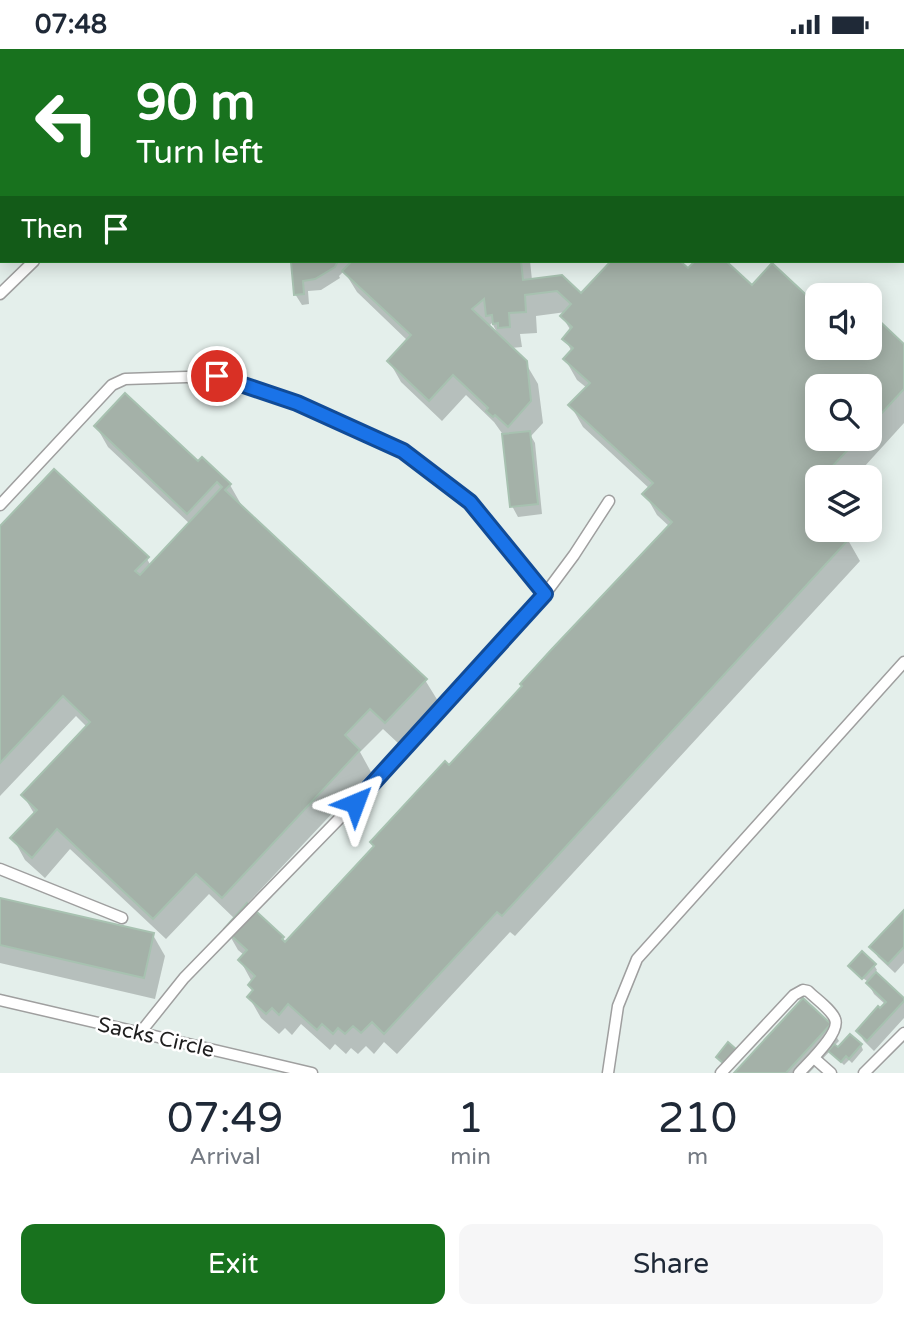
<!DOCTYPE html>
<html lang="en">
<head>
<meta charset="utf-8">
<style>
  body { margin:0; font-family:"Varela Round",sans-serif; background:#f6f6f7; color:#1f2937; height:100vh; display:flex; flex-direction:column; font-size:26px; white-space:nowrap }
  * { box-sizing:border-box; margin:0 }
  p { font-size:23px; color:#747a83 }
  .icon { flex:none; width:38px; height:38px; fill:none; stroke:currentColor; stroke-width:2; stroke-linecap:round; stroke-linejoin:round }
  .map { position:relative; height:1024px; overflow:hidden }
  .panel { display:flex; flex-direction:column; background:#fff; flex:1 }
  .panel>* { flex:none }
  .guide { position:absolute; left:0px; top:0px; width:905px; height:214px; box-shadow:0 4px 18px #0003; background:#18721e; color:#fff; overflow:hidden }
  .tools { position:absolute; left:805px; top:234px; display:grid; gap:14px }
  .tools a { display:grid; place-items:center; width:77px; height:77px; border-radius:14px; background:#fff; box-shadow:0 4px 18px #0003; font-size:35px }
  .pin { position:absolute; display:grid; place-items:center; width:60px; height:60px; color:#fff; margin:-30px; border:4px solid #fff; border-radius:50%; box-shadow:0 2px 7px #0007 }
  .me { position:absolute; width:77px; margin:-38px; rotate:44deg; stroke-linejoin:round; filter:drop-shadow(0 0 5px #0008) }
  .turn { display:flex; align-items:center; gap:24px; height:147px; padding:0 21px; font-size:32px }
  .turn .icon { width:91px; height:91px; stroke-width:2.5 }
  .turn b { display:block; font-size:49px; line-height:60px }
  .then { display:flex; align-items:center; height:66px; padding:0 21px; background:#0003; gap:14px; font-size:26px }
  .eta { display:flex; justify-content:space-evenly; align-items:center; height:119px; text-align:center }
  .eta b { font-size:42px; font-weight:600; line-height:49px }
  .cta { display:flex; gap:14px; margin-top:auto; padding:14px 21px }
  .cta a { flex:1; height:80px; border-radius:14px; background:#18721e; color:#fff; font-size:28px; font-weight:600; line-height:80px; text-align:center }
  .cta a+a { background:#f6f6f7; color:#1f2937 }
  .status { display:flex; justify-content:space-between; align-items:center; height:49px; padding:0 35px; background:#fff; direction:ltr }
  .status svg { height:19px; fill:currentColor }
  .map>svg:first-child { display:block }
</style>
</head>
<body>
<div class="status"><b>07:48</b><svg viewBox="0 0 49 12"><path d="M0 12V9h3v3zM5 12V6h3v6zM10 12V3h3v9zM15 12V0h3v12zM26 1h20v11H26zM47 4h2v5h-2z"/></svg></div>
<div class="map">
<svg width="904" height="1024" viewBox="0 0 904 1024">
  <rect width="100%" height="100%" fill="#e4efeb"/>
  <g fill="#0003" fill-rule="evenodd">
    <path d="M312,212h39l1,3 2,-3h176l2,19 49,16 33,-35h63l11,10 9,-10h27l28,26 20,-22 45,42v41h53l1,-32 33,30v77l-50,55h-37v52l31,10 12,21 -345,375 -5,-4 -113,122 -13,-12 -10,12 -8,-8 -8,8 -7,-6 -5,6 -11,-10 -5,6 -29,-26 -9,11 -7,-7 -6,6 -18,-16 -12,-21 5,-5 -4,-7 2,-3 -12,-22 4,-5 -6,-5 -12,-21 9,-10 -26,-25 -43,45 -96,-90 -25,29 -20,-18 -12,-22 22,-23 -12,-20 64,-68 -11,-11 -76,80v-267l147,30 4,7 39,-42 -82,-77 -12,-21 102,38 32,21 12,21 183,174 13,21 -40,42 -15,-14 -23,23 11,20 -125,133 37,33 3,6 384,-417 -13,-12 -12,-21 5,-5 -67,-62 -12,-21 16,-18 -10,-8 -12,-21 7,-7 -7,-13 6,-8 -9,-15 4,-4 -30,4 1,17 -17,1 2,13 -11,1 14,14 13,22 5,39 -12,13 4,7 7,71 -24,3 -6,-11 -8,-70 -10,-14 -28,-27 -24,26 -41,-39 -12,-21 19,-20 -51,-49 -13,-21 -5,5 1,2 -19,12 -13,1 1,13 -7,1 -7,-11zM492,274l7,13 -11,-9zM817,338h53v52h-53z"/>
    <polygon points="0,850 153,886 165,907 155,950 0,914"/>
    <polygon points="904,863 904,914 895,924 878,908 872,898"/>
    <polygon points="874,916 877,921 874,924 904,952 904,969 874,1002 864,992 858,982 886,956 874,945 867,932 853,922"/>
    <polygon points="829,976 839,992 834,997 838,1001 861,996 863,1001 852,1014 849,1011 844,1016 830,1002 809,1024 736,1024"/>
  </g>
  <g fill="#a4b1a8" stroke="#a7c1b0" stroke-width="2">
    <polygon points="338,212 335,218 315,230 303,232 304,245 294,246 291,213"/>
    <polygon points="352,212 521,212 523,231 562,226 581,244 611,212 680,212 688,219 695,212 726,212 752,236 772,214 817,256 817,299 870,299 871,264 904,295 904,340 870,377 870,338 817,338 817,390 858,390 829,421 837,429 817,429 817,481 840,481 849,490 502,867 497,863 384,985 372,973 361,984 353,977 345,985 338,979 333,985 322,975 317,981 288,955 279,966 272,959 266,965 247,948 253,941 248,936 255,927 238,911 247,901 224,880 247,854 284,888 282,890 285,893 374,797 370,793 445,712 449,716 522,637 520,635 551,601 672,473 642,445 653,434 568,356 590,334 563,310 573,299 562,290 572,278 560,267 571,255 557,242 525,246 526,263 509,264 510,278 498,279 498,274 493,275 492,266 486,267 484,250 472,260 527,312 531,352 508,378 495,366 493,368 486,362 488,359 453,326 429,352 387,312 411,286 342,222"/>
    <polygon points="125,344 198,412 202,408 231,435 225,441 427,630 385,674 370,660 345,686 360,701 222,849 196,825 153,870 57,780 32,809 10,789 37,761 21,746 90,673 63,647 0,714 0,477 54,420 149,508 135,522 140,526 222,438 217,433 187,465 94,377"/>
    <polygon points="530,382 538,455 510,458 502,385"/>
    <polygon points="0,849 154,884 144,929 0,896"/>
    <polygon points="904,861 904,898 888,915 869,898"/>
    <polygon points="862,902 876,915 862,930 848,917"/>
    <polygon points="876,923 904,949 904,952 867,992 856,982 878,957 880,959 886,953 866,934"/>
    <polygon points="803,949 831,975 786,1024 734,1024"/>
    <polygon points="850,985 862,995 849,1010 846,1007 841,1013 828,1002 834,995 838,998"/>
    <polygon points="728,993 736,1000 723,1014 716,1008"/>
  </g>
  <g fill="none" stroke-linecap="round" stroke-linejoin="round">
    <g stroke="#9f9f9f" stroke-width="13">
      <g id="service">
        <polyline points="0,39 2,40"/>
        <polyline points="0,245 34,212"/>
        <polyline points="0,456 112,336 125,330 217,327 297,354 403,402 470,453 545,545"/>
        <polyline points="0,820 122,869"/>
        <polyline points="0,951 312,1024"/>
        <polyline points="140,984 184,929 374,734 545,545 574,506 609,452"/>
        <polyline points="814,1009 831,1024"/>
        <polyline points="608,1024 618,957 637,910 904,613"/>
        <path d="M721,1024l73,-78 9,-5 5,1c8,8 23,18 27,28 6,14 -27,44 -36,54"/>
        <polyline points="864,1024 904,984"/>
      </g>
    </g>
    <use href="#service" stroke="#fff" stroke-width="10"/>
  </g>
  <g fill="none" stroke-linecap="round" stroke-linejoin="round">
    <g stroke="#114b97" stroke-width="18">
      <polyline id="route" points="217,327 297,354 403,402 470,453 545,545 355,754"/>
    </g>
    <use href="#route" stroke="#1a73e8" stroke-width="12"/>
  </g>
  <g text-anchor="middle" stroke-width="5" stroke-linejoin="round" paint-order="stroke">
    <g font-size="21" fill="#1e1e1e" stroke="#fff">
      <text transform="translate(156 988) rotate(13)" y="7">Sacks Circle</text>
    </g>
  </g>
</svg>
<div class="tools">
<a><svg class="icon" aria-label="sound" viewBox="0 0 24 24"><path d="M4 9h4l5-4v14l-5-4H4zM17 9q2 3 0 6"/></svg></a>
<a><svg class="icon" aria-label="search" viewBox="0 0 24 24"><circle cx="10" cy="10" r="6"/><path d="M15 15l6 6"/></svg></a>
<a><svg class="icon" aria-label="layers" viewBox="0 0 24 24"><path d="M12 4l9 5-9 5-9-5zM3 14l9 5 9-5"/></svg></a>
</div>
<div class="pin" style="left:217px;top:327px;background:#d93025"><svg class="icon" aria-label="arrive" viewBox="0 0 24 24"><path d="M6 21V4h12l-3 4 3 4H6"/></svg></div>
<svg class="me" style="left:355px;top:754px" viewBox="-20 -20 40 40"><path d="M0-17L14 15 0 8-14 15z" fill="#1a73e8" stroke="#fff" stroke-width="4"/></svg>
<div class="guide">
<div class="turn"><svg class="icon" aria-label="left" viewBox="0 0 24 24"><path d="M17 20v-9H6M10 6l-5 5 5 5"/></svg><div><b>90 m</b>Turn left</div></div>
<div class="then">Then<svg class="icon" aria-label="arrive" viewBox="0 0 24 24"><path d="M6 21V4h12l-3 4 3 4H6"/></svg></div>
</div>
</div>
<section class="panel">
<div class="eta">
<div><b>07:49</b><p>Arrival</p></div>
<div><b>1</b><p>min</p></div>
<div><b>210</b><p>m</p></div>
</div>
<div class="cta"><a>Exit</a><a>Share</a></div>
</section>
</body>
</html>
